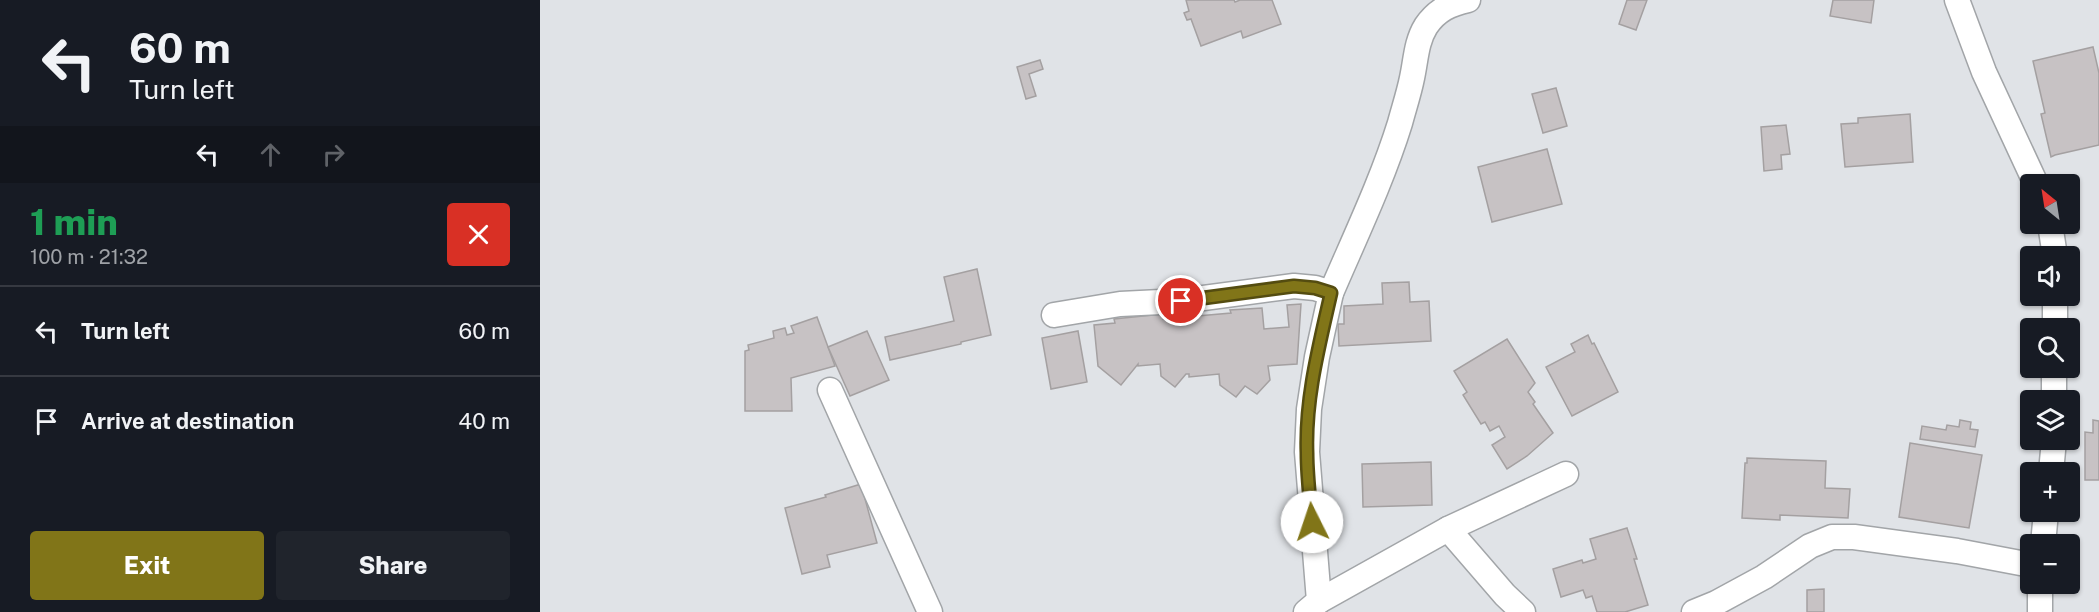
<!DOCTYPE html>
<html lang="en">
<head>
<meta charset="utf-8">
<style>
  body { margin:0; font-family:"Public Sans",sans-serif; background:#20242c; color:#f1f3f6; height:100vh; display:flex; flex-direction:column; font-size:22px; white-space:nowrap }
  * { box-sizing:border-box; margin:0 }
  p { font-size:20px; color:#9ea1a6 }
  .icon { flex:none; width:33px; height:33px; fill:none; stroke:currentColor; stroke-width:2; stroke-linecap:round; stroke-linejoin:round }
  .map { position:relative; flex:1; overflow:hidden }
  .drawer { display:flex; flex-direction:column; background:#171b24; width:540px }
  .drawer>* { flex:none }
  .guide { background:#171b24; color:#f1f3f6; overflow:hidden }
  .needle { width:39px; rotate:330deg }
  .tools { position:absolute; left:1480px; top:174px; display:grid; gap:12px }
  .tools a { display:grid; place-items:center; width:60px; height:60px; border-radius:6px; background:#171b24; box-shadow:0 2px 4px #0004; font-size:30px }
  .pin { position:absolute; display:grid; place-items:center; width:51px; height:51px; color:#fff; margin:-26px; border:3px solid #fff; border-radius:50%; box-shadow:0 2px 6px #0007 }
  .me { position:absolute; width:66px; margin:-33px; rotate:356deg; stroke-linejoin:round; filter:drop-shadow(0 0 4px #0008) }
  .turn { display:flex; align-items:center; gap:21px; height:126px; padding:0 30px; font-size:27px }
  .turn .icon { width:78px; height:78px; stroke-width:2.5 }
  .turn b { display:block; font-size:42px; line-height:51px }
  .lanes { display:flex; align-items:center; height:57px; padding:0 30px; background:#0003; justify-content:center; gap:30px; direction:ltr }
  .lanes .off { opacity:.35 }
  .round { display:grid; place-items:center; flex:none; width:63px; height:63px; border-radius:6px; background:#20242c }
  .summary { display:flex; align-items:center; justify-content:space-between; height:102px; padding:0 30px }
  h1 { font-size:36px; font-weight:800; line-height:45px; color:#1e9e55 }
  .cta { display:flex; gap:12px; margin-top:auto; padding:12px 30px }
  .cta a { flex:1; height:69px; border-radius:6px; background:#817518; color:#fff; font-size:24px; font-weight:800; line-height:69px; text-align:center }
  .cta a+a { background:#20242c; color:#f1f3f6 }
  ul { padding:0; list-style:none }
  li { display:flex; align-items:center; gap:18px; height:90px; padding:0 30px; border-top:2px solid #363941 }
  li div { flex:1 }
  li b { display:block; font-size:22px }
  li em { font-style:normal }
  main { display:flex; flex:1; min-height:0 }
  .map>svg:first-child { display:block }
</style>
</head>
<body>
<main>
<section class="drawer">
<div class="guide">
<div class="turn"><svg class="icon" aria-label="left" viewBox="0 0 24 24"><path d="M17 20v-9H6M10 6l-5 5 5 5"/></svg><div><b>60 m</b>Turn left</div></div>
<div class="lanes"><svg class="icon" aria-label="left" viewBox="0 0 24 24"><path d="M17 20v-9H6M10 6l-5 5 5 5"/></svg><svg class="icon off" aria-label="ahead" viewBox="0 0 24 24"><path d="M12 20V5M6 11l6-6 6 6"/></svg><svg class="icon off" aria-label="right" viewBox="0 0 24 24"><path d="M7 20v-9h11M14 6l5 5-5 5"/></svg></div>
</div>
<div class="summary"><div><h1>1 min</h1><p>100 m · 21:32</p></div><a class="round" style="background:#d93025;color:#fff"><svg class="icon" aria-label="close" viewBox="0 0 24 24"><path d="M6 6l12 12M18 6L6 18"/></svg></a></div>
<ul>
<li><svg class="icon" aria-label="left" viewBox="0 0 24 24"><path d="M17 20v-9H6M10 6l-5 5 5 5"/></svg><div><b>Turn left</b></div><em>60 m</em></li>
<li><svg class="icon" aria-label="arrive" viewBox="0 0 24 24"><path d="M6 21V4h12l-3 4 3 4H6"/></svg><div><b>Arrive at destination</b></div><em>40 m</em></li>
</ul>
<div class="cta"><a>Exit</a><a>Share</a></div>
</section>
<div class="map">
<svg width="1559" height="612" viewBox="0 0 1559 612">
  <rect width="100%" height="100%" fill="#e0e3e7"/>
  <g fill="#c7c2c4" stroke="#a4a0a1" stroke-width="1.5">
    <polygon points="646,0 694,0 695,2 700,0 732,0 741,24 703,38 701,31 661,46 651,19 647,20 644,13 649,11"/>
    <polygon points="1087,0 1107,0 1096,30 1079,24"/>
    <polygon points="1293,0 1334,0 1331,23 1290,16"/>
    <polygon points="1553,47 1559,73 1559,145 1515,155 1511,157 1501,114 1505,113 1493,61"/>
    <polygon points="500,60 503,69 489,74 496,96 486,99 477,67"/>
    <polygon points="1016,88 1027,126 1003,133 992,94"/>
    <polygon points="1370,114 1373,162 1305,167 1301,124 1318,123 1318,118"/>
    <polygon points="1246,125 1250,154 1241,155 1242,169 1224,171 1221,127"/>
    <polygon points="1007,149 1022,204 952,222 938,167"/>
    <polygon points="437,269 451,335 421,342 421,344 350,360 345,337 414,321 404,277"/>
    <polygon points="869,282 870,302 889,301 891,341 799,346 798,324 804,324 804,306 843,304 842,283"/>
    <polygon points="761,304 757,364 728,366 730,380 717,394 705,386 696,397 680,385 679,374 649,377 649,374 646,374 635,387 621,376 620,364 598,366 598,364 581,385 558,366 554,325 575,323 574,319 623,314 623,319 691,313 690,310 722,308 724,329 749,327 747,305"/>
    <polygon points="277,317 295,366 251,378 252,411 205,411 205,351 209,350 208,345 234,338 233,331 245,328 247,335 254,333 251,326"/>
    <polygon points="327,331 349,380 310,396 288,347"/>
    <polygon points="538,331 547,382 511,389 502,338"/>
    <polygon points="1048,335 1052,344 1054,343 1078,392 1032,416 1006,367 1035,352 1031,344"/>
    <polygon points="967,339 995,383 988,392 995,402 993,404 1013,433 987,456 967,469 952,445 965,437 959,426 950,431 945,422 941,424 923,395 927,392 914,371"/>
    <polygon points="1420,420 1431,422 1430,429 1438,430 1435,447 1380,439 1382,426 1406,430 1407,425 1419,427"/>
    <polygon points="1553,420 1559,421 1559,480 1545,480 1545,432 1553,433"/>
    <polygon points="1370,443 1442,455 1429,528 1359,517"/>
    <polygon points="1207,458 1286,461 1285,488 1310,489 1308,518 1240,515 1240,520 1202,518 1205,463 1207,463"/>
    <polygon points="891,462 892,505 823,507 822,464"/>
    <polygon points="321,484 337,543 287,555 290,567 262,574 245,508 286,497 285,495"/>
    <polygon points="1087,528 1097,559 1094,559 1108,605 1085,612 1057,612 1052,596 1046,598 1043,590 1021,597 1013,569 1042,560 1043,563 1056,559 1050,539"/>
    <polygon points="1284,589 1284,612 1267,612 1267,590"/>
  </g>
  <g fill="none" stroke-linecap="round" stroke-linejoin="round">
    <g stroke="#a2a5a8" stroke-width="27">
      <g id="minor">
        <polyline points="1417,0 1444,72 1496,184"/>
        <polyline points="1510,224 1515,256"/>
        <path d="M791,293c24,-56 51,-112 69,-170 4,-15 9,-30 12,-45 4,-18 4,-36 14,-52 11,-16 24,-22 42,-26"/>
        <polyline points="514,315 580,304 641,301 754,286 775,288 791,293 777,357 769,409 767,452 779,601 766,612"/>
        <polyline points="1515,328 1515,296"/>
        <polyline points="290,390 390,612"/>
        <polyline points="1514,400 1514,368"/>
        <polyline points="1511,472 1514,440"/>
        <polyline points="908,529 965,595 983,612"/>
        <polyline points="1503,544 1506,512"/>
        <polyline points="779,601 908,529 1026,474"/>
        <polyline points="1154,612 1176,603 1224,577 1270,546 1292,537 1314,537 1417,551 1491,565"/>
        <polyline points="1500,612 1500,584"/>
      </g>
    </g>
    <use href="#minor" stroke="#fff" stroke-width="24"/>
  </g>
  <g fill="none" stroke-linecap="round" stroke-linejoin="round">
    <g stroke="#544c10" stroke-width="15">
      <path id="route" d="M641,301l113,-15 21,2 16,5c-12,53 -26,106 -24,160 0,23 3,46 5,69"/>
    </g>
    <use href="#route" stroke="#817518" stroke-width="10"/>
  </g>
</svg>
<div class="tools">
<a><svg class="needle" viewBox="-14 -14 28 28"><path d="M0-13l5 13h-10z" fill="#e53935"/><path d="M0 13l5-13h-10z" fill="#9ea1a6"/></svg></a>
<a><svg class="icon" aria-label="sound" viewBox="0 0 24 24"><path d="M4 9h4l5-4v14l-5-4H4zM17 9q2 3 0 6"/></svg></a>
<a><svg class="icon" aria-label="search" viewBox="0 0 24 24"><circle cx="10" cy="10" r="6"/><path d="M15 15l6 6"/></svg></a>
<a><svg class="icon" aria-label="layers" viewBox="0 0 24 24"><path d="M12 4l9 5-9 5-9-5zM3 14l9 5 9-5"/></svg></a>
<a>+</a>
<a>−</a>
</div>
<div class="pin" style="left:641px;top:301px;background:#d93025"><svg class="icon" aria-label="arrive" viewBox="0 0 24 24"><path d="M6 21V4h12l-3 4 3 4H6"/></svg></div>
<svg class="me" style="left:772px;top:522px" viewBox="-20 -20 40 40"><circle r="19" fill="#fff"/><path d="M0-13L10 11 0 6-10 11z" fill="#817518"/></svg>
</div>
</main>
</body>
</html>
